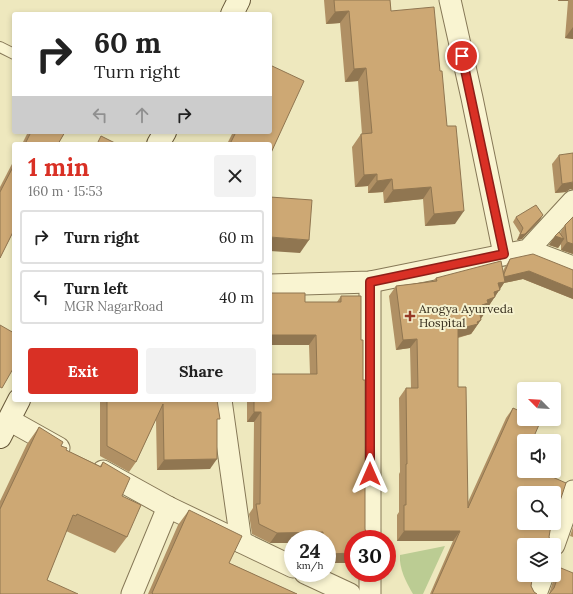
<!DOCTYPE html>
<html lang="en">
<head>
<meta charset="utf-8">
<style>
  body { margin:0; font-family:Lora,serif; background:#f2f2f2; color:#222; height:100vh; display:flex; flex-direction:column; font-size:15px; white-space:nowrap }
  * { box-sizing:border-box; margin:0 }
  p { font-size:13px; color:#767676 }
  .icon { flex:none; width:22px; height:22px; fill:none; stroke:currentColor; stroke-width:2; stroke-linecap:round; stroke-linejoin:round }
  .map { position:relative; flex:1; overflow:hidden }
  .panel { position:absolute; left:12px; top:142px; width:260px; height:260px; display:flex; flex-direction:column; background:#fff; border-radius:4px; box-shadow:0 2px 6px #0003 }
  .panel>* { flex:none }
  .hud { position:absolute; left:12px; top:12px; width:260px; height:122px; border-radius:4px; box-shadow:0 2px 6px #0003; background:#fff; color:#222; overflow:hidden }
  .needle { width:26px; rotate:294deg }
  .tools { position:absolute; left:517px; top:382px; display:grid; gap:8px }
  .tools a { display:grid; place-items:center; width:44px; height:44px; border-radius:4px; background:#fff; box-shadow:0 2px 6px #0003; font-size:20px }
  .speed { position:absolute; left:284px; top:530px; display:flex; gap:8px; font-size:20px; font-weight:700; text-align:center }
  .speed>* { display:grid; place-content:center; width:52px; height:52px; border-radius:50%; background:#fff; box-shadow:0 2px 6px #0003; line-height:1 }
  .speed small { font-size:10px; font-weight:400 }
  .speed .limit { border:6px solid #d22; background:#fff; color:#111 }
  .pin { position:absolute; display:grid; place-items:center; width:34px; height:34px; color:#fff; margin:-17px; border:2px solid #fff; border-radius:50%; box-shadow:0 1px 4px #0007 }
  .me { position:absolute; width:44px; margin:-22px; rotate:0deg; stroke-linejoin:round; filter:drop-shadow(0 0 3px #0008) }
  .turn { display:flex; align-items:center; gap:14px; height:84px; padding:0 16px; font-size:18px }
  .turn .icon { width:52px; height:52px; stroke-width:2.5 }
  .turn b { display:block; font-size:28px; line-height:34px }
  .lanes { display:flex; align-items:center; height:38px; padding:0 16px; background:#0003; justify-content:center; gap:20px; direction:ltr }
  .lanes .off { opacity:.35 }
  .round { display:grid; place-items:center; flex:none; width:42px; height:42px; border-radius:4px; background:#f2f2f2 }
  .head { display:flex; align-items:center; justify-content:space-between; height:68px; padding:0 16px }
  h1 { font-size:24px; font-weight:700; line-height:30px; color:#d93025 }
  .cta { display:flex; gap:8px; margin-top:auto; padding:8px 16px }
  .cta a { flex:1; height:46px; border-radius:4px; background:#d93025; color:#fff; font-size:16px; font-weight:700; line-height:46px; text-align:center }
  .cta a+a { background:#f2f2f2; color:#222 }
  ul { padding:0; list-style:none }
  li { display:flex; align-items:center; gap:12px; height:54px; margin:0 8px 6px; padding:0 8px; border:2px solid #e0e0e0; border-radius:4px }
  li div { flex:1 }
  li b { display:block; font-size:15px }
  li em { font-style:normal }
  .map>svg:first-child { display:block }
</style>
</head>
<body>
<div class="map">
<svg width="573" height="594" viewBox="0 0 573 594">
  <rect width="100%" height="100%" fill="#eee8be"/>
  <path fill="#bbcc93" d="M445,546l-22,48h-10c-7,-12 -14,-25 -13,-39z"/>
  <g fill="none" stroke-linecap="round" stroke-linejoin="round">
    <g stroke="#867857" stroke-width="12">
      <polyline id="lane" points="0,47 14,54"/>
    </g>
    <g stroke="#867857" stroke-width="23">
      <g id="street">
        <polyline points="450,0 472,98 504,254"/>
        <polyline points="528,250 573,267"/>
        <polyline points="270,285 370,282 528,250 573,201"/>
        <polyline points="221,400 241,542"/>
        <polyline points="9,420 59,448"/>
        <polyline points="103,471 168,507 293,567"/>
        <polyline points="370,539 370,282"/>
        <polyline points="554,545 573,491"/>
        <polyline points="305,573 350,594"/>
        <polyline points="132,594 168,507"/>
        <polyline points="370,594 370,573"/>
        <polyline points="536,594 543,575"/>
      </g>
    </g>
    <g stroke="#68593a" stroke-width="24">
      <g id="secondary">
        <polyline points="232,14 239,0"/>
        <polyline points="158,144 165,132"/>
        <polyline points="0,437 19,400"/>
      </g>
    </g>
    <use href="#lane" stroke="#f9f4d1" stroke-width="10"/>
    <use href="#street" stroke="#f9f4d1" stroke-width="21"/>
    <use href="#secondary" stroke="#f9f4d1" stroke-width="22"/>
  </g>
  <g fill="#b09064">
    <polygon points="324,0 390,0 391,11 440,71 455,224 425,226 423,199 384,203 383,192 368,193 368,186 355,187 352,147 361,134 362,134 358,81 345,82 340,23 326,24"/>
    <polygon points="558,0 573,0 573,39 565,38 568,1 558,1"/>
    <polygon points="28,132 65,132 58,144 22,144"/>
    <polygon points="233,132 270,132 270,144 227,144"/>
    <polygon points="559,155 570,189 566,192 555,193 552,164"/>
    <polygon points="14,160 14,230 0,258 0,187"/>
    <polygon points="516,217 540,220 522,239 517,240 520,233 513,222"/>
    <polygon points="573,217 573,254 561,250 561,244 558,248 549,245 555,236 560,233 565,225"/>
    <polygon points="510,259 573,270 573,299 523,279 504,283 488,307 485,308 484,310 484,314 474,330 471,334 458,338 458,387 468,502 506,418 513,408 522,463 524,545 532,580 531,586 534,592 537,594 430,594 453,541 397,541 397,515 399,512 399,474 400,472 399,398 406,388 411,388 410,348 396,350 389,296 396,286 433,281 436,278 503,271 505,267"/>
    <polygon points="341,296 353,539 353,563 327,563 327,539 293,539 270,543 252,534 249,514 253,508 254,422 247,422 247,400 270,400 310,374 309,345 305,302 337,302"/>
    <polygon points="100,400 217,400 217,423 210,469 157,470 156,419 136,462 129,472 100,456"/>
    <polygon points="39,427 66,450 100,466 103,462 122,496 127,537 115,553 66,531 47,580 0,594 0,501 27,444"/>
    <polygon points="189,510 229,563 297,594 148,594 178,525"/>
    <polygon points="573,527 573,537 570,536"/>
    <polygon points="561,568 573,594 549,594 554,578"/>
  </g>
  <g fill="#907651">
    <polygon points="559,0 569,0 568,1 558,1"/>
    <polygon points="349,11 340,23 326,24 335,12"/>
    <polygon points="573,27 573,39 565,38"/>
    <polygon points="366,68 358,81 345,82 354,69"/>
    <polygon points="377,174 368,186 355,187 364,175"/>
    <polygon points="392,179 383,192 368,193 377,181"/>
    <polygon points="573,182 573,190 570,189 566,192 555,193 562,184"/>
    <polygon points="431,187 423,199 384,203 393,190"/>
    <polygon points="464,211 455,224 425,226 434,214"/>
    <polygon points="543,215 540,220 522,239 517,240 520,235"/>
    <polygon points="555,236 564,239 558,248 549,245"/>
    <polygon points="270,237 309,240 300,253 270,251"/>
    <polygon points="567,242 573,244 573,254 561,250"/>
    <polygon points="529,271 573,289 573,299 523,279 504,283 488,307 485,308 481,313 475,315 502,277"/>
    <polygon points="484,314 479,321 481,320 471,334 451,339 458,329 480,315"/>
    <polygon points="270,335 316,335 309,345 270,345"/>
    <polygon points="417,339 410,348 396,350 403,340"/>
    <polygon points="254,412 261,412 254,422 247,422"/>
    <polygon points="217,459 210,469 157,470 164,460"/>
    <polygon points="404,531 460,531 453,541 397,541"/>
    <polygon points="323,532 318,539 293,539 293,543 270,543 277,533"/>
    <polygon points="353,553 353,563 327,563 327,554"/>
  </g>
  <g fill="#cda874" stroke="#907651">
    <polygon points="334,0 390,0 391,11 434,7 440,71 442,71 447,126 456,126 464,211 434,214 431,187 393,190 392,179 377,181 377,174 364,175 361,134 372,133 366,68 354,69 349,11 335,12"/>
    <polygon points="270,65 304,81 270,155 270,144 230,144 236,132 270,132"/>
    <polygon points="31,132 65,132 58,144 25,144"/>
    <polygon points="101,136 117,144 97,144"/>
    <polygon points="573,153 573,182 562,184 559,155"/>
    <polygon points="14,165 14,230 0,258 0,192"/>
    <polygon points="270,197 312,200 309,240 270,237"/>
    <polygon points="536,205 543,215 525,234 520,235 523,228 516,217"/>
    <polygon points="573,217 573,244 567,242 565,225"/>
    <polygon points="559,232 564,239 555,236"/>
    <polygon points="533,254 573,270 573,289 529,271 504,277 504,274 510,259"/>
    <polygon points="501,261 505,282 498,283 500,290 494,292 495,297 487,300 488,303 482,305 484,314 480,315 481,320 477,322 478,324 458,329 458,387 466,387 468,508 513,408 524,413 524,419 538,419 541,420 532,441 524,441 524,458 522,463 524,464 524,471 539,471 566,483 554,519 554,493 524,493 524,523 552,523 550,531 549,537 552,543 551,545 524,545 524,575 534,575 532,580 531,586 534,592 537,594 432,594 460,531 404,531 404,505 406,505 406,464 407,464 406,388 418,388 417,339 403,340 396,286 437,281 436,278"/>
    <polygon points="270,293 305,293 305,302 341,302 341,296 361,296 361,340 363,340 363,380 365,380 365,529 367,535 371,539 353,539 353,553 327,554 327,539 323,539 323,532 277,533 259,524 256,504 260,504 261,412 254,412 254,400 270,400 270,374 317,374 316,335 270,335"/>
    <polygon points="0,325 14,333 14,367 2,388 0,387"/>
    <polygon points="107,400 217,400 220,419 217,419 217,459 164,460 163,404 136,462 107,446"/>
    <polygon points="39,427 63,442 61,446 67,448 66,450 101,467 103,462 130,478 122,496 141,505 127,537 77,514 76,516 73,515 47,580 78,594 0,594 0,509"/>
    <polygon points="189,510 242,536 229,563 297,594 153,594 152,593"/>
    <polygon points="561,568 573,573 573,594 549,594 550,593 554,588"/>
  </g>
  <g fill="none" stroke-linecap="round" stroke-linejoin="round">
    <g stroke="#8d1f18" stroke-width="10">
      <polyline id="route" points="370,474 370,282 504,254 462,56"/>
    </g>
    <use href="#route" stroke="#d93025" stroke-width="7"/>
  </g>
  <path fill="#963926" stroke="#f5f1ce" stroke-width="1.5" d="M408 310h4v4h4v4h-4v4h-4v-4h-4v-4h4z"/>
  <g text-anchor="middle" stroke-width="4" stroke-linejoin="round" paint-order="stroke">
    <g font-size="12" fill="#362d1c" stroke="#f5f1ce" text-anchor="start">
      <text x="419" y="313">Arogya Ayurveda<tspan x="419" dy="14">Hospital</tspan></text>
    </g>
  </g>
</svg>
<div class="tools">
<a><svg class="needle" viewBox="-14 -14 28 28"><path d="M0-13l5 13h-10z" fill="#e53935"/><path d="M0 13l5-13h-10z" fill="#767676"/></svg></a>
<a><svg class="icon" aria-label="sound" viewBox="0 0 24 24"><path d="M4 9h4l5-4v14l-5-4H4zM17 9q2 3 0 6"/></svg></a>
<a><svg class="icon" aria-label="search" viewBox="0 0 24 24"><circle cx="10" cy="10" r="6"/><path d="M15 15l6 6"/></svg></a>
<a><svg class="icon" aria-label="layers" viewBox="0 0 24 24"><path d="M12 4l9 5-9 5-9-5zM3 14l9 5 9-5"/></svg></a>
</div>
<div class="speed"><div>24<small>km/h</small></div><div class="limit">30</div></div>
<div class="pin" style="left:462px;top:56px;background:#d93025"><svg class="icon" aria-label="arrive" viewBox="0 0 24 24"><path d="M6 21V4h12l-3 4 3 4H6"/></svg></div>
<svg class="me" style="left:370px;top:474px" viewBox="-20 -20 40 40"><path d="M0-17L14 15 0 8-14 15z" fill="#d93025" stroke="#fff" stroke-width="4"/></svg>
<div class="hud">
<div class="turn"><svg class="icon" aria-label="right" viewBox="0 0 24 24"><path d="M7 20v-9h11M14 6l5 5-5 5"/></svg><div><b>60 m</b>Turn right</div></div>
<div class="lanes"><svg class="icon off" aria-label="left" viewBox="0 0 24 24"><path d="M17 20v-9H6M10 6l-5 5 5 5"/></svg><svg class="icon off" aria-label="ahead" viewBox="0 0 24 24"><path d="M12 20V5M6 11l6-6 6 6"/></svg><svg class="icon" aria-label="right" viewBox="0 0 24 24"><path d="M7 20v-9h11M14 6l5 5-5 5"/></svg></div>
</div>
<section class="panel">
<div class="head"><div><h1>1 min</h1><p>160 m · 15:53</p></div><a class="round"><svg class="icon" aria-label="close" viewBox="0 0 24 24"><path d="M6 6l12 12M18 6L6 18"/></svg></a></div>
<ul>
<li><svg class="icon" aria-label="right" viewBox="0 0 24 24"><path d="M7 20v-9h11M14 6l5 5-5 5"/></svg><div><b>Turn right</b></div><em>60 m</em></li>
<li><svg class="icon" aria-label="left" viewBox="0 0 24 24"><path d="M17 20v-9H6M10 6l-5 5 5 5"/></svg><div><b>Turn left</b><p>MGR NagarRoad</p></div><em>40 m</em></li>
</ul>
<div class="cta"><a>Exit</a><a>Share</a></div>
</section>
</div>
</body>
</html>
